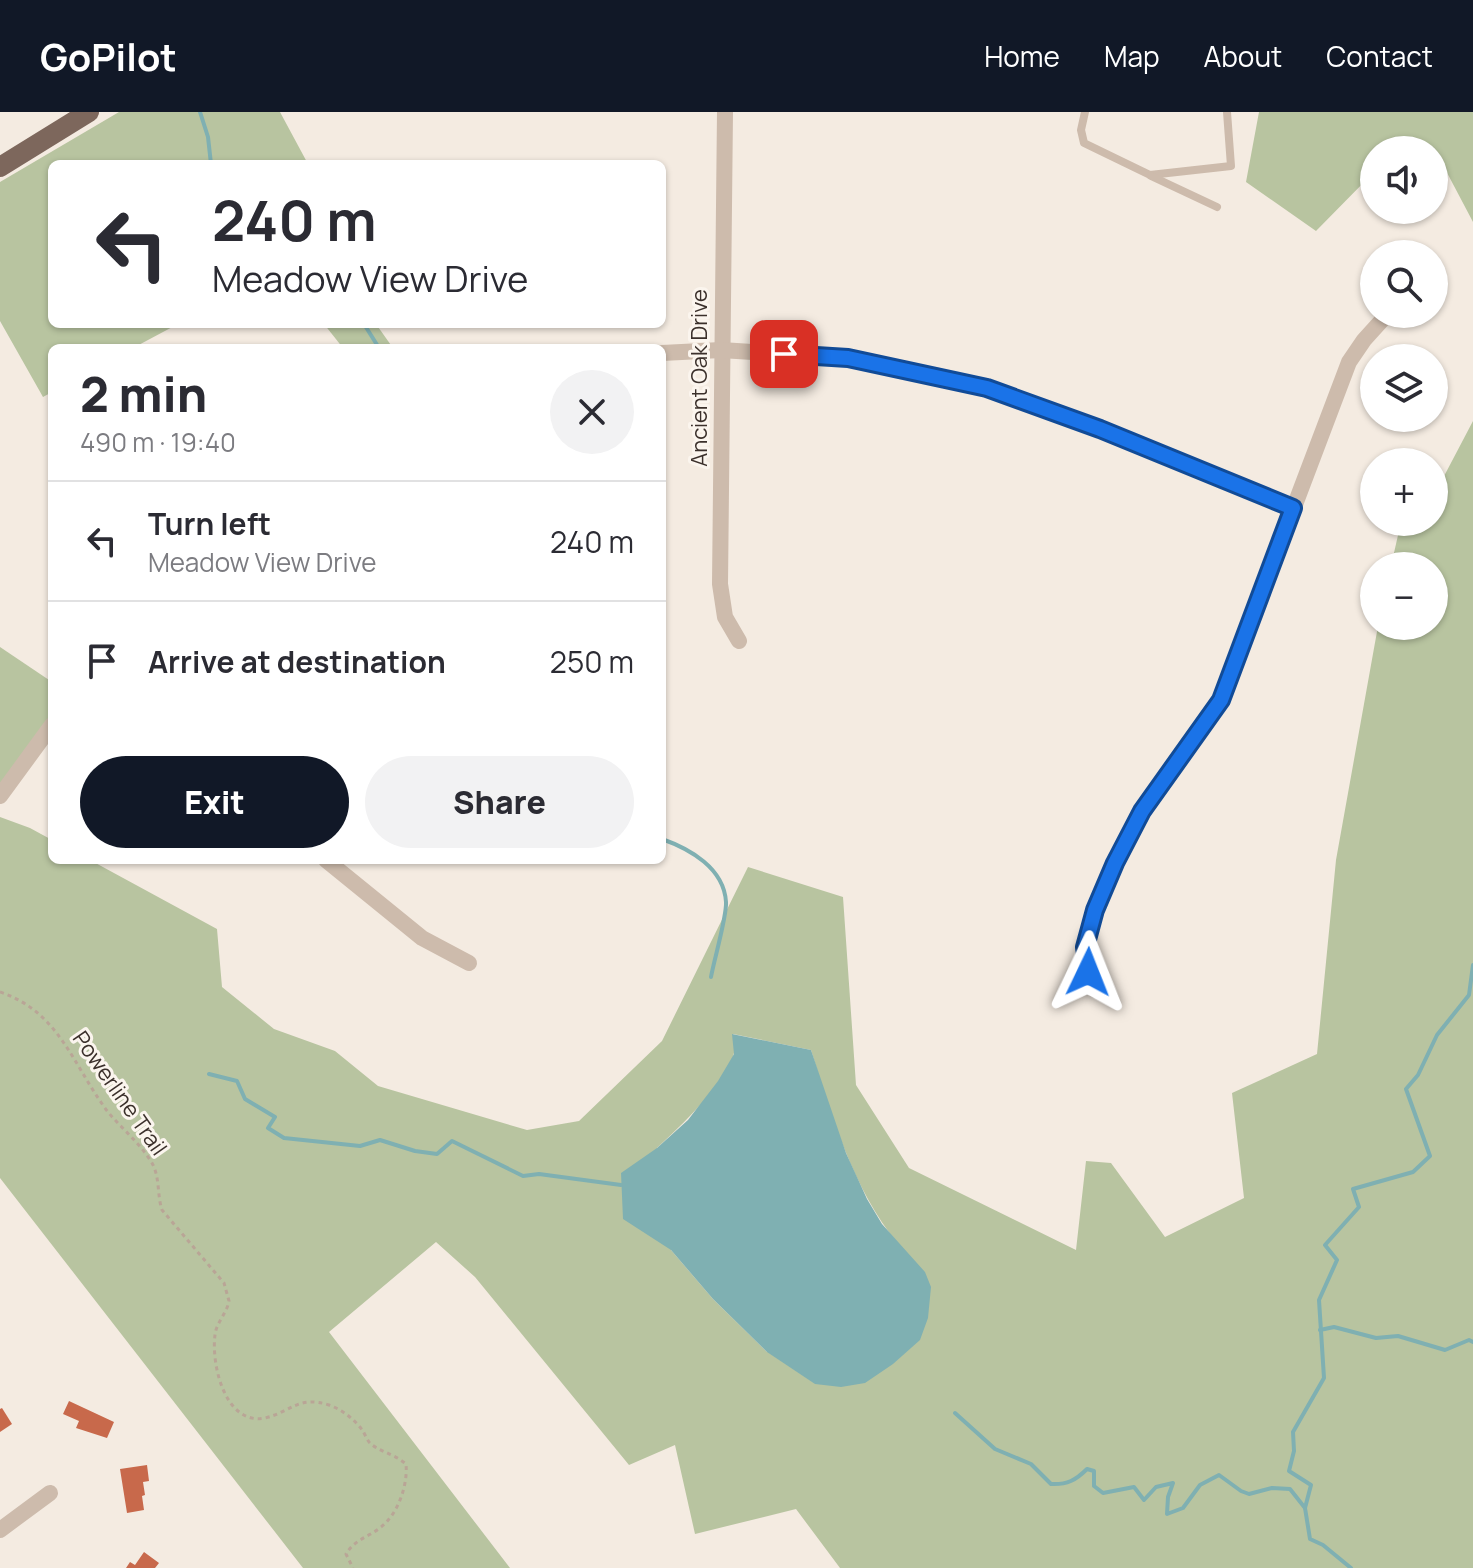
<!DOCTYPE html>
<html lang="en">
<head>
<meta charset="utf-8">
<style>
  body { margin:0; font-family:Manrope,sans-serif; background:#f2f2f3; color:#2b2b33; height:100vh; display:flex; flex-direction:column; font-size:30px; white-space:nowrap }
  * { box-sizing:border-box; margin:0 }
  p { font-size:26px; color:#7c7c81 }
  .icon { flex:none; width:44px; height:44px; fill:none; stroke:currentColor; stroke-width:2; stroke-linecap:round; stroke-linejoin:round }
  .map { position:relative; flex:1; overflow:hidden }
  .drawer { position:absolute; left:48px; top:232px; width:618px; height:520px; display:flex; flex-direction:column; background:#fff; border-radius:12px; box-shadow:0 2px 6px #0004 }
  .drawer>* { flex:none }
  .banner { position:absolute; left:48px; top:48px; width:618px; height:168px; border-radius:12px; box-shadow:0 2px 6px #0004; background:#fff; color:#2b2b33; overflow:hidden }
  .controls { position:absolute; left:1360px; top:24px; display:grid; gap:16px }
  .controls a { display:grid; place-items:center; width:88px; height:88px; border-radius:50%; background:#fff; box-shadow:0 2px 6px #0004; font-size:40px }
  .pin { position:absolute; display:grid; place-items:center; width:68px; height:68px; color:#fff; margin:-34px; border-radius:16px; box-shadow:0 4px 12px #0006 }
  .me { position:absolute; width:88px; margin:-44px; rotate:2deg; stroke-linejoin:round; filter:drop-shadow(0 0 6px #0008) }
  .turn { display:flex; align-items:center; gap:28px; height:168px; padding:0 32px; font-size:36px }
  .turn .icon { width:104px; height:104px; stroke-width:2.5 }
  .turn b { display:block; font-size:56px; line-height:68px }
  .round { display:grid; place-items:center; flex:none; width:84px; height:84px; border-radius:42px; background:#f2f2f3 }
  .summary { display:flex; align-items:center; justify-content:space-between; height:136px; padding:0 32px }
  h1 { font-size:48px; font-weight:800; line-height:60px }
  .cta { display:flex; gap:16px; margin-top:auto; padding:16px 32px }
  .cta a { flex:1; height:92px; border-radius:48px; background:#111827; color:#fff; font-size:32px; font-weight:800; line-height:92px; text-align:center }
  .cta a+a { background:#f2f2f3; color:#2b2b33 }
  ul { padding:0; list-style:none }
  li { display:flex; align-items:center; gap:24px; height:120px; padding:0 32px; border-top:2px solid #e1e1e2 }
  li div { flex:1 }
  li b { display:block; font-size:30px }
  li em { font-style:normal }
  header { display:flex; align-items:center; gap:48px; box-sizing:border-box; height:112px; padding:0 40px; background:#111827; color:#fff }
  header strong { font-size:38px }
  nav { display:flex; gap:44px; margin-inline-start:auto; font-size:28px }
  .map>svg:first-child { display:block }
</style>
</head>
<body>
<header>
<strong>GoPilot</strong>
<nav><a>Home</a><a>Map</a><a>About</a><a>Contact</a></nav>
</header>
<div class="map">
<svg width="1473" height="1456" viewBox="0 0 1473 1456">
  <rect width="100%" height="100%" fill="#f4ebe1"/>
  <g fill="#b8c4a0" fill-rule="evenodd">
    <polygon points="119,0 280,0 308,52 52,52 52,212 178,212 133,236 52,236 52,280 43,285 0,209 0,70"/>
    <polygon points="1259,0 1473,0 1473,110 1434,36 1374,38 1374,60 1316,119 1246,70"/>
    <polygon points="324,212 376,212 393,236 343,236"/>
    <path d="M1473,309v1147h-633l-44,-59 -101,25 -20,-89 -46,20 -154,-188 -39,-35 -107,90 181,236h-207l-303,-390v-361l30,11 22,12v20h38l127,69 5,58 52,42 61,22 43,35 149,44 52,-9 83,-80 86,-174 95,30 13,188 53,83 167,82 10,-89 25,2 54,74 79,-39 -12,-105 85,-39 19,-194 42,-234h56v-60h-43l10,-44h33v-44l8,2zM733,922l78,16c21,68 42,138 87,194l-131,108 -54,-53 -42,-49 -14,-102c21,-19 71,-67 77,-95 1,-5 -1,-14 -1,-19z"/>
    <polygon points="0,535 52,570 52,613 0,684"/>
  </g>
  <polygon fill="#7fb0b2" points="732,922 811,938 846,1041 867,1087 882,1112 925,1160 931,1175 928,1206 920,1228 893,1252 865,1271 841,1275 815,1272 767,1240 713,1187 671,1138 623,1107 621,1061 657,1036 688,1008 718,969 734,942"/>
  <g fill="none" stroke-linecap="round" stroke-linejoin="round">
    <g stroke="#7fb0b2" stroke-width="4">
      <polyline points="200,0 208,25 211,52"/>
      <polyline points="364,212 379,236"/>
      <path d="M662,727c28,10 62,29 64,63 1,14 -12,58 -15,75"/>
      <polyline points="209,962 237,969 245,987 275,1005 268,1016 284,1026 360,1034 380,1028 415,1039 437,1042 452,1029 523,1064 539,1062 621,1073"/>
      <polyline points="1320,1218 1334,1215 1376,1226 1398,1224 1445,1238 1469,1228 1473,1230"/>
      <path d="M955,1301l40,36 36,15 20,20c16,1 25,-4 36,-15l7,2v15l9,7 31,-6 10,13 12,-13 17,-4 -5,14 -1,17 16,-6 17,-23 19,-10 22,16 8,3 23,-6 18,1 15,19 5,31 13,6 28,23"/>
      <polyline points="1305,1396 1311,1373 1289,1359 1294,1339 1293,1320 1324,1266 1319,1188 1337,1148 1325,1133 1359,1095 1353,1077 1413,1060 1430,1044 1406,977 1418,963 1437,923 1469,883 1473,853"/>
    </g>
  </g>
  <g fill="#c8694b">
    <polygon points="69,1289 114,1310 107,1326 76,1316 79,1309 63,1302"/>
    <polygon points="2,1296 12,1312 0,1320 0,1297"/>
    <polygon points="147,1353 149,1369 143,1370 145,1383 142,1384 144,1398 127,1401 120,1357"/>
    <polygon points="144,1440 159,1451 155,1456 126,1456 130,1450 135,1453"/>
  </g>
  <g fill="none" stroke-linecap="round" stroke-linejoin="round">
    <path stroke="#b9a596" stroke-width="3" stroke-dasharray="4 4" stroke-linecap="butt" d="M0,880c60,20 73,74 108,120 14,17 32,31 44,51 8,14 5,32 10,47l62,73 5,18c-2,12 -13,22 -14,34 -4,29 10,91 50,83 26,-6 33,-23 64,-13 14,5 26,15 34,26 1,2 5,10 6,11 8,9 24,11 37,22 2,21 -8,50 -25,63 -12,10 -26,12 -35,27l7,14"/>
    <g stroke="#cdbbac" stroke-width="8">
      <polyline points="1085,0 1081,18 1084,31 1150,63 1231,54 1227,0"/>
      <polyline points="1151,64 1217,95"/>
    </g>
    <g stroke="#cdbbac" stroke-width="16">
      <polyline points="725,0 720,472 725,505 739,529"/>
      <polyline points="662,241 721,238 848,246 987,276 1100,317 1293,396"/>
      <polyline points="0,684 52,613"/>
      <polyline points="326,748 422,826 469,851"/>
      <polyline points="1095,878 1088,860 1085,835 1095,798 1115,751 1142,699 1221,588 1349,250 1364,228 1383,207"/>
      <polyline points="0,1418 50,1381"/>
    </g>
    <polyline stroke="#7d675c" stroke-width="20" points="0,55 89,0"/>
  </g>
  <g fill="none" stroke-linecap="round" stroke-linejoin="round">
    <g stroke="#114b97" stroke-width="20">
      <polyline id="route" points="784,242 848,246 987,276 1100,317 1293,396 1221,588 1142,699 1115,751 1095,798 1085,835 1088,860"/>
    </g>
    <use href="#route" stroke="#1a73e8" stroke-width="14"/>
  </g>
  <g text-anchor="middle" stroke-width="6" stroke-linejoin="round" paint-order="stroke">
    <g font-size="22" fill="#3b302b" stroke="#fbf5ee">
      <text transform="translate(699 266) rotate(-90)" y="8">Ancient Oak Drive</text>
      <text transform="translate(120 981) rotate(55)" y="8">Powerline Trail</text>
    </g>
  </g>
</svg>
<div class="controls">
<a><svg class="icon" aria-label="sound" viewBox="0 0 24 24"><path d="M4 9h4l5-4v14l-5-4H4zM17 9q2 3 0 6"/></svg></a>
<a><svg class="icon" aria-label="search" viewBox="0 0 24 24"><circle cx="10" cy="10" r="6"/><path d="M15 15l6 6"/></svg></a>
<a><svg class="icon" aria-label="layers" viewBox="0 0 24 24"><path d="M12 4l9 5-9 5-9-5zM3 14l9 5 9-5"/></svg></a>
<a>+</a>
<a>−</a>
</div>
<div class="pin" style="left:784px;top:242px;background:#d93025"><svg class="icon" aria-label="arrive" viewBox="0 0 24 24"><path d="M6 21V4h12l-3 4 3 4H6"/></svg></div>
<svg class="me" style="left:1088px;top:860px" viewBox="-20 -20 40 40"><path d="M0-17L14 15 0 8-14 15z" fill="#1a73e8" stroke="#fff" stroke-width="4"/></svg>
<div class="banner">
<div class="turn"><svg class="icon" aria-label="left" viewBox="0 0 24 24"><path d="M17 20v-9H6M10 6l-5 5 5 5"/></svg><div><b>240 m</b>Meadow View Drive</div></div>
</div>
<section class="drawer">
<div class="summary"><div><h1>2 min</h1><p>490 m · 19:40</p></div><a class="round"><svg class="icon" aria-label="close" viewBox="0 0 24 24"><path d="M6 6l12 12M18 6L6 18"/></svg></a></div>
<ul>
<li><svg class="icon" aria-label="left" viewBox="0 0 24 24"><path d="M17 20v-9H6M10 6l-5 5 5 5"/></svg><div><b>Turn left</b><p>Meadow View Drive</p></div><em>240 m</em></li>
<li><svg class="icon" aria-label="arrive" viewBox="0 0 24 24"><path d="M6 21V4h12l-3 4 3 4H6"/></svg><div><b>Arrive at destination</b></div><em>250 m</em></li>
</ul>
<div class="cta"><a>Exit</a><a>Share</a></div>
</section>
</div>
</body>
</html>
